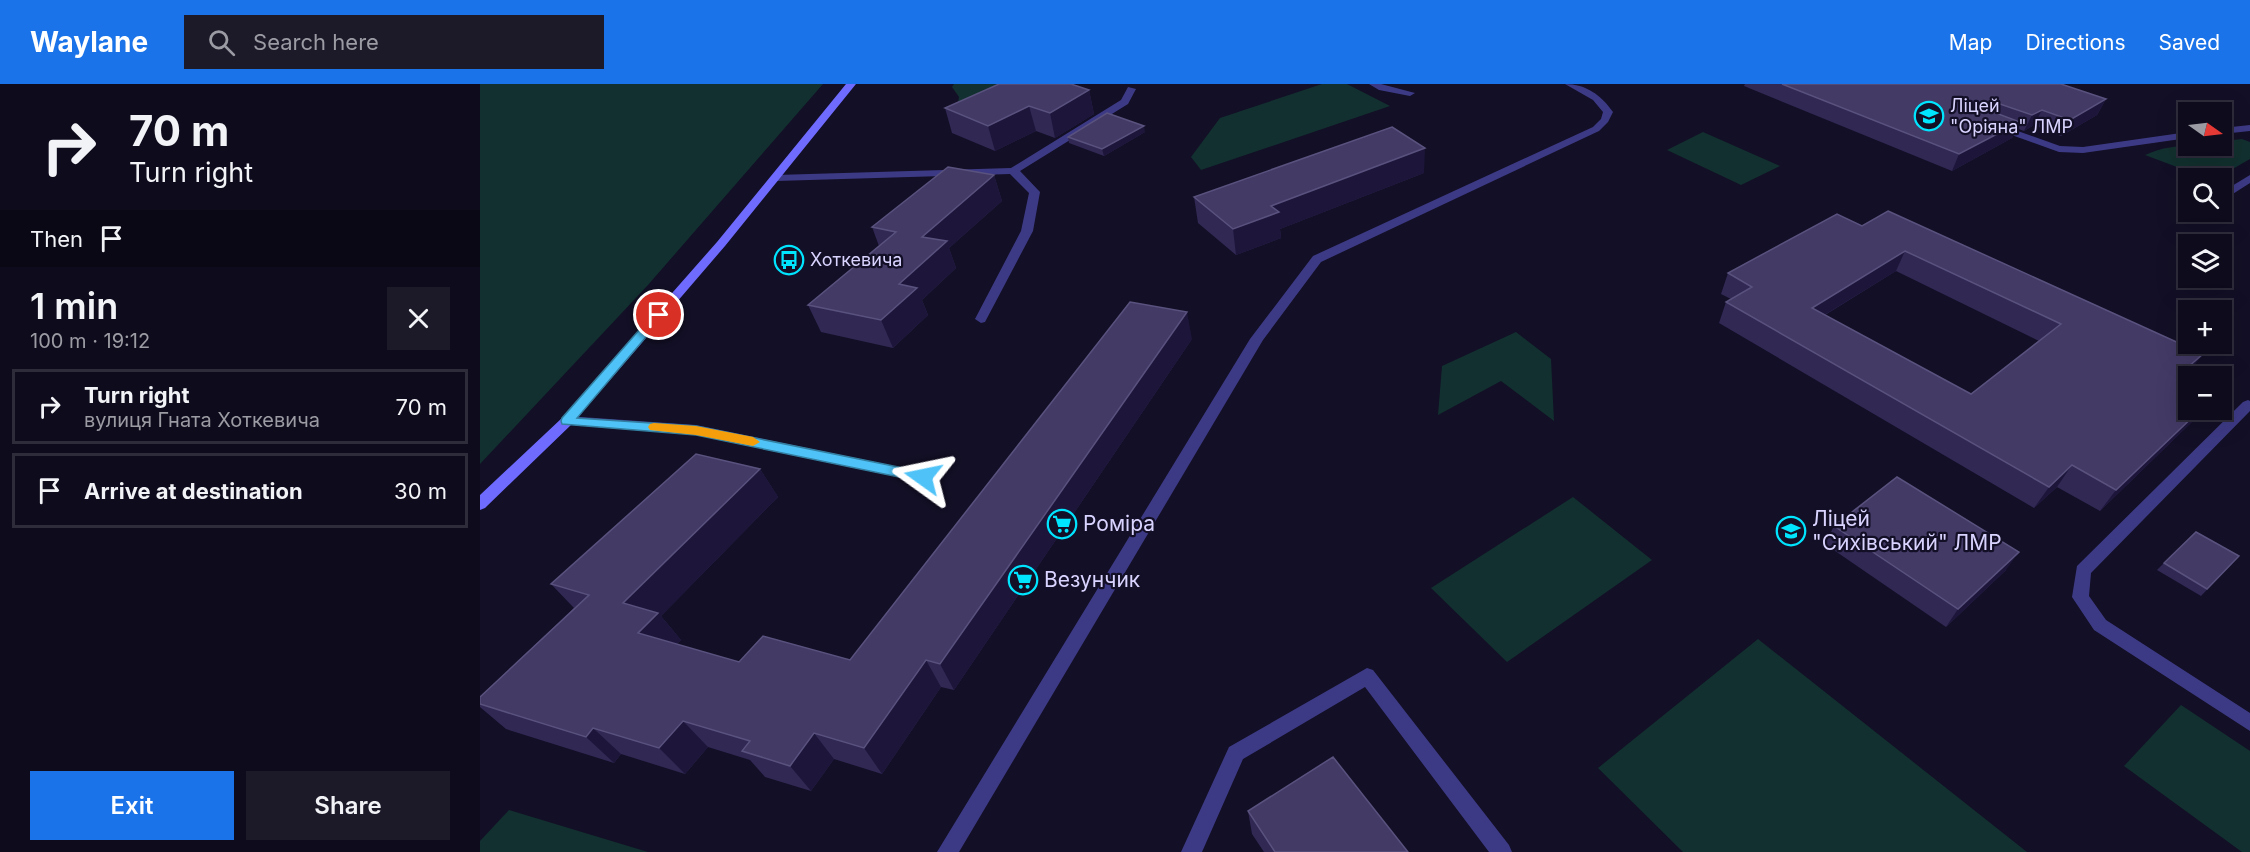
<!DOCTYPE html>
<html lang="en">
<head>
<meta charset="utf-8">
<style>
  body { margin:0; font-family:Inter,sans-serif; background:#1c1929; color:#f1f3f6; height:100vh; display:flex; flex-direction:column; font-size:22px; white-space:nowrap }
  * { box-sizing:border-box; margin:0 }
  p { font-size:20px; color:#9b9ba3 }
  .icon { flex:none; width:33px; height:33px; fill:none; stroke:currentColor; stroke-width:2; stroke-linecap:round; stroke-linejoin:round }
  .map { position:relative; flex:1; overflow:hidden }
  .panel { display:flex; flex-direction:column; background:#0e0b1c; width:480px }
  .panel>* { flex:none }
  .top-card { background:#0e0b1c; color:#f1f3f6; overflow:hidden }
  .needle { width:39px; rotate:104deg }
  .tools { position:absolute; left:1698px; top:18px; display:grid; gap:12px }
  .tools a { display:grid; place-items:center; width:54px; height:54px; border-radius:0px; background:#0e0b1c; box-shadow:0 6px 24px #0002,0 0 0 2px #2e2b3b; font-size:30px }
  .pin { position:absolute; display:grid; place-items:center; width:51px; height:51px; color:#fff; margin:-26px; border:3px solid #fff; border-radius:50%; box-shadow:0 2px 6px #0007 }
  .me { position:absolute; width:66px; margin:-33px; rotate:282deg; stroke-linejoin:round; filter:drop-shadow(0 0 4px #0008) }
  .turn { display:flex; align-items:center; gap:21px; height:126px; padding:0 30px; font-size:27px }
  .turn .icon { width:78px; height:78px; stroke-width:2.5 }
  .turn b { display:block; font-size:42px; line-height:51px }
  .then { display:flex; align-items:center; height:57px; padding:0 30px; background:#0003; gap:12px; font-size:22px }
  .round { display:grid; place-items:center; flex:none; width:63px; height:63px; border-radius:0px; background:#1c1929 }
  .summary { display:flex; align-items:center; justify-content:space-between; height:102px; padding:0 30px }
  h1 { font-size:36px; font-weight:600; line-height:45px }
  .primary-button { display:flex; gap:12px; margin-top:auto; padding:12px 30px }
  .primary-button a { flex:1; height:69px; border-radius:0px; background:#1a73e8; color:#fff; font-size:24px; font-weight:600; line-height:69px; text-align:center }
  .primary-button a+a { background:#1c1929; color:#f1f3f6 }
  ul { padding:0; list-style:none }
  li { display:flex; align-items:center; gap:18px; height:75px; margin:0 12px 9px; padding:0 18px; border:3px solid #2e2b3b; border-radius:0px }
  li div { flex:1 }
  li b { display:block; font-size:22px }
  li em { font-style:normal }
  header { display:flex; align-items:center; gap:36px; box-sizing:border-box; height:84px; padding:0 30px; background:#1a73e8; color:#fff }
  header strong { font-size:28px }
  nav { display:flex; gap:33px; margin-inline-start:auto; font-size:21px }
  .search { width:420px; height:54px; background:#1c1929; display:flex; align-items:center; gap:15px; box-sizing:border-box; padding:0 21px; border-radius:0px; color:#9b9ba3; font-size:22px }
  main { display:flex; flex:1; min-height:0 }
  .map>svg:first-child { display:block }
</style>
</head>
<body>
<header>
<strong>Waylane</strong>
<div class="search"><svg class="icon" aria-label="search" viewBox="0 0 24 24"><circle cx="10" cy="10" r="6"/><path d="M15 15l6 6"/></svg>Search here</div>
<nav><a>Map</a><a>Directions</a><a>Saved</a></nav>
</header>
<main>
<section class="panel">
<div class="top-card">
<div class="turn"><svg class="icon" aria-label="right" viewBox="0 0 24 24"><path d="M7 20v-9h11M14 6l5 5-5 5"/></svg><div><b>70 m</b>Turn right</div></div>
<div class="then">Then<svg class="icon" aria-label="arrive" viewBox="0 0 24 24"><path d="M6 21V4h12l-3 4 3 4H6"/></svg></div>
</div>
<div class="summary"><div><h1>1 min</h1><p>100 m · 19:12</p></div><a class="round"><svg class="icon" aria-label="close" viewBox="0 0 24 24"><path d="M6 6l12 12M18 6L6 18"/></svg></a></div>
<ul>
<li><svg class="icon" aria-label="right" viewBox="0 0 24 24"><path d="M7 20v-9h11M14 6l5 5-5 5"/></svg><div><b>Turn right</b><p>вулиця Гната Хоткевича</p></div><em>70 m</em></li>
<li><svg class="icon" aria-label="arrive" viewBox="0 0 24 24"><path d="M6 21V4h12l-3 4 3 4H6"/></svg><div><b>Arrive at destination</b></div><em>30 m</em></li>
</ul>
<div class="primary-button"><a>Exit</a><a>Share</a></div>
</section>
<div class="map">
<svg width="1770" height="768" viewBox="0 0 1770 768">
  <rect width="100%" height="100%" fill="#130f26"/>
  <g fill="#12302f">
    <polygon points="0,0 343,0 168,201 0,380"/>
    <polygon points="474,0 525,0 478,18 479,13 472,3"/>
    <polygon points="842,0 867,0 910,22 721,86 711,73 740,34"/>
    <polygon points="1223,48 1300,82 1261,101 1187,66"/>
    <path d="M1762,55l8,3v17l-33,19h-11l-61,-23c25,-12 49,-9 77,-9v-5z"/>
    <polygon points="1036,248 1071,275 1074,337 1021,297 958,331 962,282"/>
    <polygon points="1093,413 1172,476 1027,578 951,504"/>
    <polygon points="1278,555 1547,768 1203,768 1118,684"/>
    <polygon points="1701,621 1770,667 1770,768 1762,768 1644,682"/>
    <polygon points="29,726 168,768 0,768 0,757"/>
  </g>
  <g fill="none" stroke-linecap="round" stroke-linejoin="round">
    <g fill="#3d3a85" fill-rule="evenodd">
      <polygon points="889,0 901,0 935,9 930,12 899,6"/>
      <path d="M1085,0c21,0 36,11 48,28l-5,10 -9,9 -278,131 -58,78 -304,512h-22l313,-513 63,-83 280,-129 8,-8 2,-7 -10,-12z"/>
      <polygon points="648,3 656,5 648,20 540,87 560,108 553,147 505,238 501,239 495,235 541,147 549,109 530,90 296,97 291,94 296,91 531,84 641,16"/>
      <polygon points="1515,39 1580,62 1603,63 1708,48 1708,54 1603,69 1579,68 1512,44 1510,42"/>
      <polygon points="1770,41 1770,47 1742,50 1742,44"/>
      <polygon points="1770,91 1770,99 1748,113 1742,114 1742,108"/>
      <polygon points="1768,316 1770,317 1770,327 1611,489 1609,512 1626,536 1770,629 1770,647 1614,546 1592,513 1597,482 1763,318"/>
      <polygon points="87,332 216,341 443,388 448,389 451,393 448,397 443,398 216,351 82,340 80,337 82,334"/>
      <polygon points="887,584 893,586 1029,761 1032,768 1009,768 885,603 763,675 722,768 701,768 749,663"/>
    </g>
    <polygon fill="#6f6bff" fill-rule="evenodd" points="366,0 376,0 245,162 92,340 5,424 0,426 0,411 82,334 237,158"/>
  </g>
  <g fill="#312854" fill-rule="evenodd">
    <polygon points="1265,0 1581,0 1626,15 1617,31 1581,52 1554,41 1544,47 1536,44 1532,54 1472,87 1264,2"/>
    <polygon points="609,6 614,30 575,54 556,47 515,67 472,49 465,24"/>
    <polygon points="665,48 624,72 589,59 588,53"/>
    <polygon points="944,89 800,145 801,154 756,171 718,139 714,113"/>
    <polygon points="514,91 522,117 469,164 476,184 442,216 448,231 413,264 341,248 328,221 399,162 392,143"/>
    <path d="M1357,130l350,161 -3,3 4,32h16l-4,4 -100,97 -43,-24 -23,21 -315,-185 7,-21 5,-3 -10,-5 7,-21zM1416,187l143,70 -68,53 -146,-79z"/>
    <polygon points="712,255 474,606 461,603 402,690 354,675 331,707 285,693 270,676 228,663 205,690 141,670 134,679 26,645 0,623 0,613 94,524 71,500 280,385 298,413 181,532 201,556 197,560 259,578 370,576"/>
    <polygon points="1354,442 1526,486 1466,543 1345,460"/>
    <polygon points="1759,472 1721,512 1677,486 1684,479"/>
    <polygon points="768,727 928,768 784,768 772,750"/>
  </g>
  <g fill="#1d163a">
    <polygon points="609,6 614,30 575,54 570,29"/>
    <polygon points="1626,15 1617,31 1581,52 1590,36"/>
    <polygon points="549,22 556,47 515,67 508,42"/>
    <polygon points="1562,26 1554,41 1544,47 1552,31"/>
    <polygon points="1540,38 1532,54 1472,87 1479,70"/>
    <polygon points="664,42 665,48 624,72 622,65"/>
    <polygon points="945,64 944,89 800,145 801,154 756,171 753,145 791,122"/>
    <polygon points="514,91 522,117 469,164 476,184 442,216 448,231 413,264 401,236 442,153"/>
    <polygon points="1425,167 1416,187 1323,244 1332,224"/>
    <polygon points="707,228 712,255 474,606 460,580"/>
    <polygon points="1723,270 1707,291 1683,312 1699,291"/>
    <polygon points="1720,326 1724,326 1720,330 1620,427 1636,406"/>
    <polygon points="1592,381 1577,403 1554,424 1569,403"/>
    <polygon points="280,385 298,413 181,532 201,556 182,576 158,549 143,519"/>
    <polygon points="1539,468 1526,486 1466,543 1478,525"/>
    <polygon points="446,576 461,603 402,690 384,664"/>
    <polygon points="203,637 228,663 205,690 179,664"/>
    <polygon points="113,644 141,670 134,679 106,653"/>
    <polygon points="334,649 354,675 331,707 310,682"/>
  </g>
  <g fill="#433a66" stroke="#5a527e" stroke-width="1.5" fill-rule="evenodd">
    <polygon points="519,0 591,0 609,6 570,29 549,22 508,42 465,24"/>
    <polygon points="1302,0 1581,0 1626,15 1590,36 1562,26 1552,31 1520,20 1512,21 1513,28 1540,38 1479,70"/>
    <polygon points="627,29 664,42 622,65 588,53"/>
    <polygon points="912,43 945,64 791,122 799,128 753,145 714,113"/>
    <polygon points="468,83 514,91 442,153 467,157 419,200 437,204 401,236 328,221 416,148 392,143"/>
    <path d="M1408,127l315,143 -24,21 9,5v30h12l-84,80 -44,-25 -23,22 -323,-185 26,-15 -24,-14 109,-59 25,12zM1425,167l156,73 -90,70 -159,-86z"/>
    <polygon points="650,218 707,228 460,580 446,576 384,664 334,649 310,682 262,667 270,657 203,637 179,664 113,644 106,653 0,620 0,613 109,511 71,500 216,370 280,385 143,519 178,529 158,549 259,578 283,552 370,576"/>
    <polygon points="1417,393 1539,468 1478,525 1354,442"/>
    <polygon points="1716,448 1759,472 1727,505 1684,479"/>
    <polygon points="853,673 928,768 795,768 768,727"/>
  </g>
  <polygon fill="#4fc3f7" stroke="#337fa1" stroke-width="1.5" points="179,227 183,228 183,233 97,334 216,342 443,388 448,389 450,393 448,396 443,398 216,351 82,340 81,337 82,334 175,228"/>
  <polygon fill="#f59e0b" points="174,339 216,342 273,353 280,358 273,362 216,351 170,346 168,343 170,340"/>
  <defs>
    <g id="school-ring" transform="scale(1.5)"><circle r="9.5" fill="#130f26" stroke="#00e5ff" stroke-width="1.5"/><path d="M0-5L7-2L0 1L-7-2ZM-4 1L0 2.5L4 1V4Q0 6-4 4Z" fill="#00e5ff"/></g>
    <g id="bus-ring" transform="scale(1.5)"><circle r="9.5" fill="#130f26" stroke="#00e5ff" stroke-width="1.5"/><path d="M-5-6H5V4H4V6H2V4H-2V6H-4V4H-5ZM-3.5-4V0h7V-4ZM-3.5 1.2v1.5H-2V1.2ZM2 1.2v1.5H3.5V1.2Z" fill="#00e5ff"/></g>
    <g id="supermarket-ring" transform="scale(1.5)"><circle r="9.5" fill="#130f26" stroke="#00e5ff" stroke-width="1.5"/><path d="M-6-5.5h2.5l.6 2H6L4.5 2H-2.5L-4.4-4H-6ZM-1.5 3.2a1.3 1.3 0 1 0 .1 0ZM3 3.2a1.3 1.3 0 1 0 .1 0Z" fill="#00e5ff"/></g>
  </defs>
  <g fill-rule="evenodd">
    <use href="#school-ring" x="1449" y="32"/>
    <use href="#bus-ring" x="309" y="176"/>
    <use href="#supermarket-ring" x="582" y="440"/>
    <use href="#school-ring" x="1311" y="447"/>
    <use href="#supermarket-ring" x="543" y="496"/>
  </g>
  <g text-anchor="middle" stroke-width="4.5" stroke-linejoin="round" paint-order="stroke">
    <g font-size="18" fill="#d9d4ff" stroke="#130f26" text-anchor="start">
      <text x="1470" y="28">Ліцей<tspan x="1470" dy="21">"Оріяна" ЛМР</tspan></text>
      <text x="330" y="182">Хоткевича</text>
    </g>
    <g font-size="21" fill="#d9d4ff" stroke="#130f26" text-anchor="start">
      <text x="1332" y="442">Ліцей<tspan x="1332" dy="24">"Сихівський" ЛМР</tspan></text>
      <text x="603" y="447">Роміра</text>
      <text x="564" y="503">Везунчик</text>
    </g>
  </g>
</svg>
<div class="tools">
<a><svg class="needle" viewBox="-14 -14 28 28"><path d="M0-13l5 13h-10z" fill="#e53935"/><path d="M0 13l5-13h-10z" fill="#9b9ba3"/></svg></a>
<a><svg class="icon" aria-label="search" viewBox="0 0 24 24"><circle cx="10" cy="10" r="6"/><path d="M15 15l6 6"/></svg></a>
<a><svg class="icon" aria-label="layers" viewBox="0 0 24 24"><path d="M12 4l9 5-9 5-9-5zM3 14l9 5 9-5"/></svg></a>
<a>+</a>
<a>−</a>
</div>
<div class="pin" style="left:179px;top:231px;background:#d93025"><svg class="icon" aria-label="arrive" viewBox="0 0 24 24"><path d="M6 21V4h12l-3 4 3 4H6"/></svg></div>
<svg class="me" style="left:443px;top:393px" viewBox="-20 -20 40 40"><path d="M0-17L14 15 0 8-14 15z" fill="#4fc3f7" stroke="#fff" stroke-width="4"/></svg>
</div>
</main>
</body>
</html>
